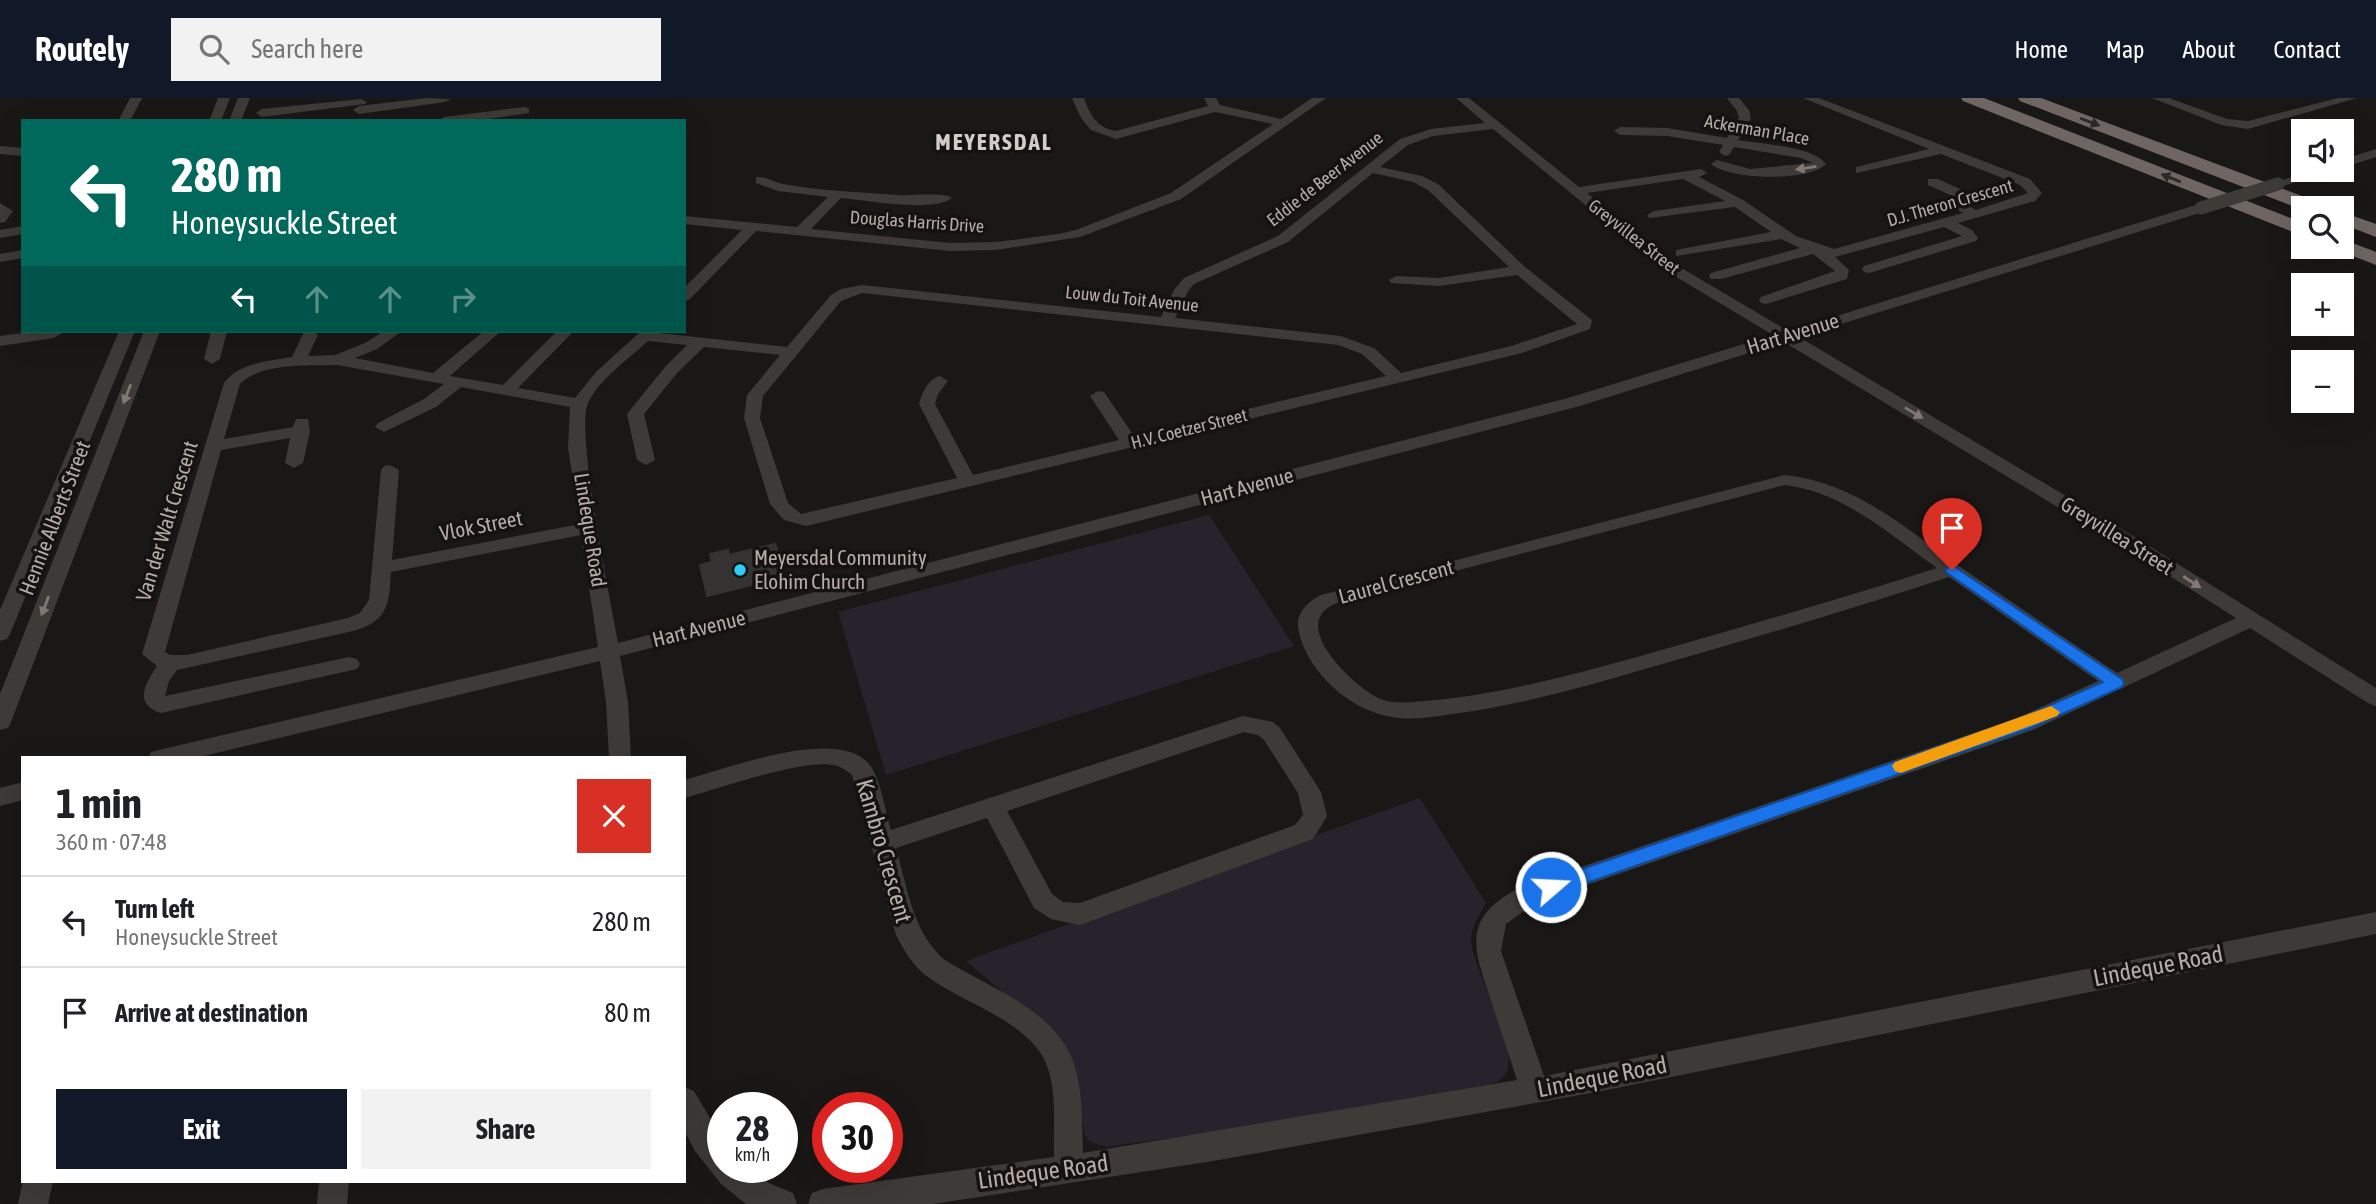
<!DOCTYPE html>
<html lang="en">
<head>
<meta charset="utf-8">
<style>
  body { margin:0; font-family:"Asap Condensed",sans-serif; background:#f2f2f2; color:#202124; height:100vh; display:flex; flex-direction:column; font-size:26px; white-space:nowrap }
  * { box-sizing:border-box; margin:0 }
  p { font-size:23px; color:#757577 }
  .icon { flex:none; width:38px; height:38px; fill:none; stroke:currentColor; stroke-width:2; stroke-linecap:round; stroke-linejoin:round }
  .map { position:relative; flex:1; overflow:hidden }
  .drawer { position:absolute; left:21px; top:658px; width:665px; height:427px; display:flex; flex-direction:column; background:#fff; border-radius:0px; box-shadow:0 7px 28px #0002 }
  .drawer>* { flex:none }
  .hud { position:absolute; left:21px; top:21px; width:665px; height:214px; border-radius:0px; box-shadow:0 7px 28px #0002; background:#00695c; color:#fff; overflow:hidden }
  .buttons { position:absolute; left:2291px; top:21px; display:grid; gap:14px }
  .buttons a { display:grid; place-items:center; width:63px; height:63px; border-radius:0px; background:#fff; box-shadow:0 7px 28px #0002; font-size:35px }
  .speed { position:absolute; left:707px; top:994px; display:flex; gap:14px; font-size:35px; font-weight:700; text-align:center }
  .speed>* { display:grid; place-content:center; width:91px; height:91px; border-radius:50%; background:#fff; box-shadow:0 7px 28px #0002; line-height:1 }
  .speed small { font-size:18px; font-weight:400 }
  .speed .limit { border:10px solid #d22; background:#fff; color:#111 }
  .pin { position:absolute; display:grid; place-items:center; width:60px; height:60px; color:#fff; margin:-72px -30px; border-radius:50% 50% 50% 0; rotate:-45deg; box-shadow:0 0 7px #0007 }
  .pin .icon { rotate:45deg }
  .me { position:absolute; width:77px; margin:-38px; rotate:71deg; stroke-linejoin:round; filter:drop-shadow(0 0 5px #0008) }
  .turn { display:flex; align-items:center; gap:24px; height:147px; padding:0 35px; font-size:32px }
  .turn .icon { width:91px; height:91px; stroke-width:2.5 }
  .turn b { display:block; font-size:49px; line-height:60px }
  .lanes { display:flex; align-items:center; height:66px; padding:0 35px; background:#0003; justify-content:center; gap:35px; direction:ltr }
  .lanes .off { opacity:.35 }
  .round { display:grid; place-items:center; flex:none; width:74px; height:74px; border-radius:0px; background:#f2f2f2 }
  .head { display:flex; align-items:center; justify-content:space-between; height:119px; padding:0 35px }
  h1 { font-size:42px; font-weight:700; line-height:52px }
  .button { display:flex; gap:14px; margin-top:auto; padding:14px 35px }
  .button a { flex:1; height:80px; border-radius:0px; background:#111827; color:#fff; font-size:28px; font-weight:700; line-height:80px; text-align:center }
  .button a+a { background:#f2f2f2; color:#202124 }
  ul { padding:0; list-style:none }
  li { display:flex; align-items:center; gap:21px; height:91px; padding:0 35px; border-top:2px solid #e0e0e0 }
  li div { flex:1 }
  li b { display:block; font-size:26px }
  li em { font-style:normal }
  header { display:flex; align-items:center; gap:42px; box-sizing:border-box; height:98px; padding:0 35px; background:#111827; color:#fff }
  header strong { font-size:33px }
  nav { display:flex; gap:38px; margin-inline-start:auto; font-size:24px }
  .search { width:490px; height:63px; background:#f2f2f2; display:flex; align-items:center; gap:18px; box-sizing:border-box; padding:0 24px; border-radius:0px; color:#757577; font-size:26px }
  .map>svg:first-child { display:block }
</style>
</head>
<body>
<header>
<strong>Routely</strong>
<div class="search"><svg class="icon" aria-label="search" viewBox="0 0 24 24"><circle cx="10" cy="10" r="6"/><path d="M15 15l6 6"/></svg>Search here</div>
<nav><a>Home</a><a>Map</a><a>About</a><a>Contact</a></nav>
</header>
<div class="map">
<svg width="2376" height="1106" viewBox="0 0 2376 1106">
  <rect width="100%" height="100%" fill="#191816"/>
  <g fill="#28222c">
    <polygon points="1209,417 1294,548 886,677 838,514"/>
    <path d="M1420,700l66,105c-6,11 -14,22 -15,35 -2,32 66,128 24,145l-163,32 -226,32 -16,-5 -5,-7 -16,-82 -9,-13 -94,-79z"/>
  </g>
  <polygon fill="#353331" stroke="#353330" stroke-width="2" points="775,446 781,463 776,465 780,477 763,481 764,484 707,498 700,467 712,464 710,456 728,452 729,457"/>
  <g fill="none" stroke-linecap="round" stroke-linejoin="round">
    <g fill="#3e3a37" fill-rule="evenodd">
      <polygon points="130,0 142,0 130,23 118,23"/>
      <polygon points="218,0 230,0 221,23 209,23"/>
      <polygon points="238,0 250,0 241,23 229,23"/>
      <polygon points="426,0 451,1 445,4 359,16 353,12 359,8"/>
      <path d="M1072,0h12c6,17 13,30 32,33l92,-25 -4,-8h12l4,7 61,14 31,-21h14l-145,101 -101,38 -84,13 -46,1 -194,-20 -67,69 -5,1v-13l58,-58 -58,-6v-8l113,11 31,-30 -50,-6 -22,-8v-6c10,-1 17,5 27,7 37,7 77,8 115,11 13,1 46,-3 54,3 -19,15 -86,2 -111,0l-30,31 139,14 46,-1 62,-8 18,-4 95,-37 102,-69 -58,-12 -99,27 -25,-9 -10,-12z"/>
      <path d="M1456,0h13l110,89 122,-18 6,4 -8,4 44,23 53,36 38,13 129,-36 -15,-9 9,-6 -29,-13v-6h10l35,16v6l-8,3 11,6 52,-17 -8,-8 -79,-31 -85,19v-6l73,-18 -126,-51h16l211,81 12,14 -7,8 -77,22 14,7 6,8 -2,3 -107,32 -5,-1 -2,-3 2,-3 98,-30 -18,-9 -109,30 14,13 -2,9 -81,25 -5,-1 -2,-3 2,-3 74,-26 -22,-17 -92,25h-10l-2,-3 2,-3 89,-25 -19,-9 -105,17v-6l95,-18 -36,-25 -86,11 -2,-3 7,-4 71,-10 -42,-22 -96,14 86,70 115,68 408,-126h10v6l-407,126 339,202 238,149v18l-8,-3 -118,-75 -217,102 -498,173 -29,21 -5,27 43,125 832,-164v22l-774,157 -389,70 -280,43h-125l4,-11 11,-4 231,-32c-1,-29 4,-68 -9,-96 -20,-42 -86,-59 -121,-87 -12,-10 -21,-25 -28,-39l-44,-160c-6,-5 -12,-9 -19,-10 -30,-6 -116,24 -149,33v-18c43,-11 152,-54 185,-16 11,12 17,50 22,66l352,-114 30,6 7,6 41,64 6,24 -14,23 -233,86 -29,-6 -17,-11 -47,-90 -91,30c11,38 17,86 49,112 46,29 113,50 130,107 8,27 7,58 8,86l434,-73c-8,-25 -17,-51 -25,-77 -17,-51 -33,-83 25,-114l500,-171 81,-37 -149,-104c-100,33 -202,63 -304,92 -61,18 -122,35 -185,44 -22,3 -46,8 -68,4 -41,-6 -84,-44 -93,-85 -5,-17 8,-30 22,-37l464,-120c70,7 121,54 177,93 51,35 103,70 155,105l119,-55 -112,-71 -340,-205 -204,64 -960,250 8,46 3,56h-22l-3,-56 -6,-41 -404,97h-48l3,-6 8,-2 439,-103 -17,-112 -190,37c-2,33 -3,49 -38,59l-176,39 -8,11 -4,15 184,-39 8,2 3,5 -3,5 -196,44c-28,-9 -16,-29 -4,-47l-15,-12 82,-271c15,-20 44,-22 68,-26l12,-25 8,-1 6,4 -10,21 27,-1 30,-12 19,-12h18l-25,18 -22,9 78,15 51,-42h17l-51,45 53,9 54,-54h12l2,3 -3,3 -50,51 57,10 21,-26 45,-41 146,16 44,-52 10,-6 21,-4 299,32 13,-27 10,-12 94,-42 122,-97 31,-10 54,-6zM1493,31l170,140 110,66 -205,63 -950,245c-7,-41 -43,-212 -30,-240 12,-25 41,-44 60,-62l39,4 -22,22 -38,47 10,46 9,5 9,-5 -11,-46 33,-41 27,-26 76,8 -33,40 -3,23 26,86 14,16 22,6 716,-173 68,-24 2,-9 -67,-53 -87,-83 -16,-8 -42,-9 28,-22 25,-9zM1373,75l40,9 15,8 81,77 -70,11 -43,-2 -7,4 2,3 48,3 78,-11 60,49 -66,22 -110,27 -27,-25 -33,-12 -166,-18 13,-27 6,-7 94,-42zM862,195l476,52 24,9 24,22 -252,60 -30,-44 -6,-1 -8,5 29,44 -146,35 -38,-71 3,-10 10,-13 -8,-5c-12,3 -18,17 -21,28l38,74 -156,36 -13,-11 -28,-85 3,-22 78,-95zM337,267l107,19 -20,15 -46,24 -3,4 9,5 52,-25 25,-20 109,20 -2,41 12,76 -188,36 7,-90 -9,-5 -6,1 -3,4 -12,130 -9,13 -12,5 -161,37h-17l-5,-3 56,-202 69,-12 -5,25 9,5 9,-5 7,-32 -2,-12h-12l-3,8 -69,12 16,-55c22,-22 68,-18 97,-19zM1785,387c59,7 105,50 152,83 -88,28 -177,54 -265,79 -85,24 -170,49 -259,55 -11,1 -22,1 -32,-3 -21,-8 -76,-58 -60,-84 5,-9 18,-13 27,-16zM1244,634l14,3 6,5 34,53 5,22 -8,10 -215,78 -17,-1 -11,-8 -45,-83z"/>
      <path d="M1727,0h12l10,12 2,8 -13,22c22,4 75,6 88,24 -18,18 -96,16 -115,0l6,-4 33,9 63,-6 -12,-5 -67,-11 -5,8 -4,1 -6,-4 4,-7 -56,-9 -47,-1 -6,-4 6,-4 47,1 60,10 12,-20 -2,-7z"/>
      <polygon points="2152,0 2169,0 2227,21 2248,23 2338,0 2357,0 2248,31 2221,27"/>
      <polygon points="361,1 367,4 365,6 262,19 256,15 262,11"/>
      <polygon points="525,9 529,11 529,15 475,23 438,23 444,19"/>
      <polygon points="0,48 23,50 23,58 0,56"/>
      <polygon points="2376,51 2376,59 2342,70 2342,62"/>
      <polygon points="2311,72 2329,72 2278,90 2272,86"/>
      <polygon points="0,105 13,113 5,124 0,125"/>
      <polygon points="23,128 23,136 0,140 0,132"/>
      <polygon points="23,152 23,160 0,164 0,156"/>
      <polygon points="38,233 62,235 54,240 0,248 0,238"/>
      <polygon points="119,233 135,233 10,536 7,541 0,543 0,512"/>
      <polygon points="144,233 160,233 11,624 8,630 0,632 0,596"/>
      <polygon points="211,233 227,233 220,261 212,266 204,261"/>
      <polygon points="23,684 23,702 0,708 0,690"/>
      <polygon points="684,989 694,993 723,1042 723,1069 746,1069 769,1085 793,1095 797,1106 746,1106 721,1086 695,1053 684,1032"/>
      <polygon points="23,1083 53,1083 48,1106 18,1106"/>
      <polygon points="319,1083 349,1083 347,1106 317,1106"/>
    </g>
    <g fill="#6f6663" fill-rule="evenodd">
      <polygon points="1961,0 1984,0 2303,125 2303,138 1963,3"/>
      <polygon points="2018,0 2041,0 2323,106 2325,110 2303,112 2020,3"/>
      <polygon points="2342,114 2376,126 2376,139 2342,126"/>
      <polygon points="2342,141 2376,154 2376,167 2335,151 2333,149 2342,149"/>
    </g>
    <polyline stroke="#3e3a37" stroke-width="13" points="2201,110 2278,86"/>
  </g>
  <defs><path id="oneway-solid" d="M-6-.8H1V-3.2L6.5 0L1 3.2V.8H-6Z" transform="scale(1.75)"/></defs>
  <g fill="#2b2826">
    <use href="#oneway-solid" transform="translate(2090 24) rotate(21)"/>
    <use href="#oneway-solid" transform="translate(2171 80) rotate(-158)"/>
  </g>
  <g fill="#827975">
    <use href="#oneway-solid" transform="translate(1806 70) rotate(171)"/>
    <use href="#oneway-solid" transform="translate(127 296) rotate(111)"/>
    <use href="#oneway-solid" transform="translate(1914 315) rotate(31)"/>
    <use href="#oneway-solid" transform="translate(2192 484) rotate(33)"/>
    <use href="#oneway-solid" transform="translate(45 508) rotate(111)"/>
  </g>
  <polygon fill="#1a73e8" stroke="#114b97" stroke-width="2" points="1952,467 2122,581 2124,585 2122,589 2031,630 1558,795 1551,797 1544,795 1542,789 1544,784 2019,621 2103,584 1947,475 1945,472"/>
  <polygon fill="#f59e0b" points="2051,608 2060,614 2057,618 1901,675 1895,673 1892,668 1895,664"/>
  <circle fill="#2ecef9" stroke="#141311" stroke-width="2.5" cx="740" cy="472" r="7"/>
  <g text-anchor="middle" stroke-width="7" stroke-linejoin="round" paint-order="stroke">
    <g font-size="18" fill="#b9aca8" stroke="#141311">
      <text transform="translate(1757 32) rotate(10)" y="6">Ackerman Place</text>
      <text transform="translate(1325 81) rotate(-38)" y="6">Eddie de Beer Avenue</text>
      <text transform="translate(1950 105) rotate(-16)" y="6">D.J. Theron Crescent</text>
      <text transform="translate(917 124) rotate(4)" y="6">Douglas Harris Drive</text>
      <text transform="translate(1634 139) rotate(38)" y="6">Greyvillea Street</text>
      <text transform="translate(1132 201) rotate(6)" y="6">Louw du Toit Avenue</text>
      <text transform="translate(1189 331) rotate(-14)" y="6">H.V. Coetzer Street</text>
    </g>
    <g font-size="21" fill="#b9aca8" stroke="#141311">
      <text transform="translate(1793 236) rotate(-17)" y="7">Hart Avenue</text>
      <text transform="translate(1247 389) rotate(-15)" y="7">Hart Avenue</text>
      <text transform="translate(55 420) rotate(-69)" y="7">Hennie Alberts Street</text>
      <text transform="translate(167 423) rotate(-73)" y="7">Van der Walt Crescent</text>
      <text transform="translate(481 428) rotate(-11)" y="7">Vlok Street</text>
      <text transform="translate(590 432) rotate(81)" y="7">Lindeque Road</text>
      <text transform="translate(2117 438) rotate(32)" y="7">Greyvillea Street</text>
      <text transform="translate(1396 484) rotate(-15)" y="7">Laurel Crescent</text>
      <text transform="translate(699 531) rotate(-14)" y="7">Hart Avenue</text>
    </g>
    <g font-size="21" fill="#b9aca8" stroke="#141311" text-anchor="start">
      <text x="754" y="467">Meyersdal Community<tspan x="754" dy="24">Elohim Church</tspan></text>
    </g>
    <g font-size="23" font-weight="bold" letter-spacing="2" fill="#d5ccc9" stroke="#141311">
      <text x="994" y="52">MEYERSDAL</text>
    </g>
    <g font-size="24" fill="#b9aca8" stroke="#141311">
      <text transform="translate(884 753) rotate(74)" y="8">Kambro Crescent</text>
      <text transform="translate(2158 868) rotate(-11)" y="8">Lindeque Road</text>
      <text transform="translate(1602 979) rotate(-11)" y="8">Lindeque Road</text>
      <text transform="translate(1043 1074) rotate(-8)" y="8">Lindeque Road</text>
    </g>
  </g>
</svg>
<div class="buttons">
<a><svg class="icon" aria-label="sound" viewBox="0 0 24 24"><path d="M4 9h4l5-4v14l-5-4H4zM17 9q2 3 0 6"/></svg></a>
<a><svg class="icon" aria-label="search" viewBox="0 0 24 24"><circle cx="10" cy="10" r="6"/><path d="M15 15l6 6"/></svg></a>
<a>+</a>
<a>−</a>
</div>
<div class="speed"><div>28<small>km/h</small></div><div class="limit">30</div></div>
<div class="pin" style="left:1952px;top:472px;background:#d93025"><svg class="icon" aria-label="arrive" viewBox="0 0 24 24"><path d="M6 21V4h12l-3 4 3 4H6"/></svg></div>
<svg class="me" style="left:1551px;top:789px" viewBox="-20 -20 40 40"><circle r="17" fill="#1a73e8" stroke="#fff" stroke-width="3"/><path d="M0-11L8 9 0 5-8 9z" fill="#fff"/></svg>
<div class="hud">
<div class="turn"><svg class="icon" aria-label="left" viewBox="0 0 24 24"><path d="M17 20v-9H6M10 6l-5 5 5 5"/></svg><div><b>280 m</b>Honeysuckle Street</div></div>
<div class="lanes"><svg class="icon" aria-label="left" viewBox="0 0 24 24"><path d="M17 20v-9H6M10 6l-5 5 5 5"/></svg><svg class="icon off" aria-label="ahead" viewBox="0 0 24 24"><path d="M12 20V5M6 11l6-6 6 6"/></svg><svg class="icon off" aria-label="ahead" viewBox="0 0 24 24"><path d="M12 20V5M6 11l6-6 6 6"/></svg><svg class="icon off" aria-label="right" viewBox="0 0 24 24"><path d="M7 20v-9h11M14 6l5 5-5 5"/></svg></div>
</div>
<section class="drawer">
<div class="head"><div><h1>1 min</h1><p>360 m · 07:48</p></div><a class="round" style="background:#d93025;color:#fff"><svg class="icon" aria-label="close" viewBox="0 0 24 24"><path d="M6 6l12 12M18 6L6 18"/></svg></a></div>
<ul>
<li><svg class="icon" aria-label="left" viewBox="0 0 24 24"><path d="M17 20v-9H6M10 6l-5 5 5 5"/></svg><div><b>Turn left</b><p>Honeysuckle Street</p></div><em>280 m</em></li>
<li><svg class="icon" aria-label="arrive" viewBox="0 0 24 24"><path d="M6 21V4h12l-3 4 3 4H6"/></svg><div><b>Arrive at destination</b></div><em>80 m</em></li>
</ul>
<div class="button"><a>Exit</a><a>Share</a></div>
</section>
</div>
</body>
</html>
